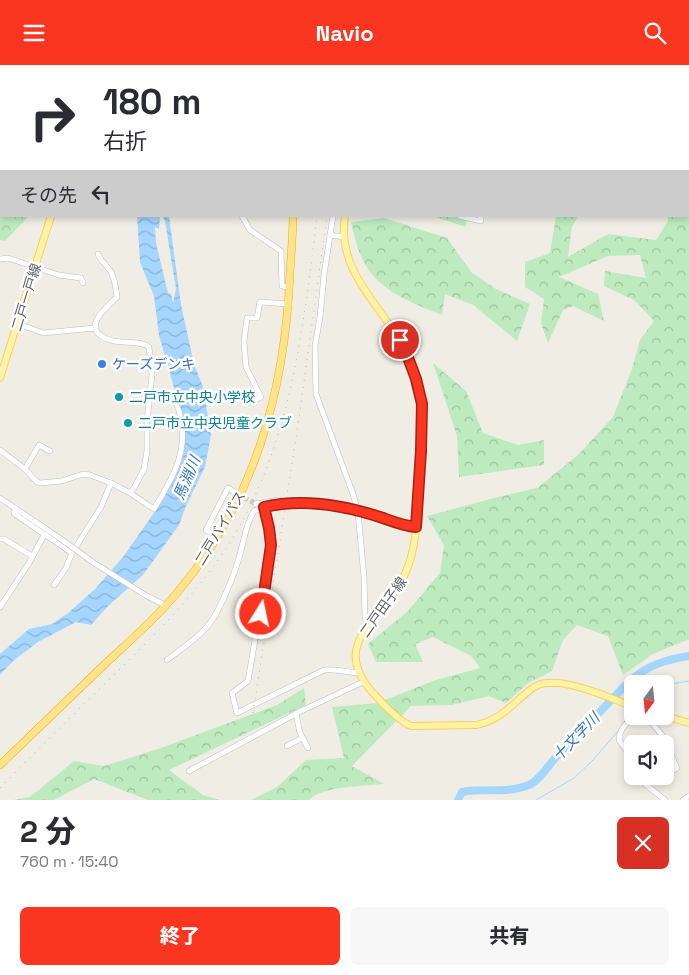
<!DOCTYPE html>
<html lang="ja">
<head>
<meta charset="utf-8">
<style>
  body { margin:0; font-family:"Space Grotesk","Noto Sans JP",sans-serif; background:#f7f7f7; color:#2b2b33; height:100vh; display:flex; flex-direction:column; font-size:19px; white-space:nowrap }
  * { box-sizing:border-box; margin:0 }
  p { font-size:16px; color:#7c7c81 }
  .icon { flex:none; width:28px; height:28px; fill:none; stroke:currentColor; stroke-width:2; stroke-linecap:round; stroke-linejoin:round }
  .map { position:relative; height:735px; overflow:hidden }
  .side { display:flex; flex-direction:column; background:#fff; flex:1 }
  .side>* { flex:none }
  .guide { position:absolute; left:0px; top:0px; width:690px; height:152px; box-shadow:0 2px 8px #0003; background:#fff; color:#2b2b33; overflow:hidden }
  .needle { width:32px; rotate:195deg }
  .controls { position:absolute; left:624px; top:610px; display:grid; gap:10px }
  .controls a { display:grid; place-items:center; width:50px; height:50px; border-radius:8px; background:#fff; box-shadow:0 2px 8px #0003; font-size:25px }
  .pin { position:absolute; display:grid; place-items:center; width:42px; height:42px; color:#fff; margin:-21px; border:2px solid #fff; border-radius:50%; box-shadow:0 1px 5px #0007 }
  .me { position:absolute; width:55px; margin:-28px; rotate:10deg; stroke-linejoin:round; filter:drop-shadow(0 0 4px #0008) }
  .turn { display:flex; align-items:center; gap:18px; height:105px; padding:0 20px; font-size:22px }
  .turn .icon { width:65px; height:65px; stroke-width:2.5 }
  .turn b { display:block; font-size:35px; line-height:42px }
  .then { display:flex; align-items:center; height:48px; padding:0 20px; background:#0003; gap:10px; font-size:19px }
  .round { display:grid; place-items:center; flex:none; width:52px; height:52px; border-radius:8px; background:#f7f7f7 }
  .summary { display:flex; align-items:center; justify-content:space-between; height:85px; padding:0 20px }
  h1 { font-size:30px; font-weight:800; line-height:38px }
  .action { display:flex; gap:10px; margin-top:auto; padding:10px 20px }
  .action a { flex:1; height:58px; border-radius:8px; background:#fa3520; color:#fff; font-size:20px; font-weight:800; line-height:58px; text-align:center }
  .action a+a { background:#f7f7f7; color:#2b2b33 }
  header { display:flex; justify-content:space-between; align-items:center; height:65px; padding:0 20px; background:#fa3520; color:#fff; font-size:22px; font-weight:800 }
  .map>svg:first-child { display:block }
</style>
</head>
<body>
<header><svg class="icon" aria-label="menu" viewBox="0 0 24 24"><path d="M4 6h16M4 12h16M4 18h16"/></svg>Navio<svg class="icon" aria-label="search" viewBox="0 0 24 24"><circle cx="10" cy="10" r="6"/><path d="M15 15l6 6"/></svg></header>
<div class="map">
<svg width="689" height="735" viewBox="0 0 689 735">
  <defs>
    <pattern id="forest-crowns" width="20" height="18" patternUnits="userSpaceOnUse" patternTransform="scale(1.25)"><rect width="20" height="18" fill="#beeabf"/><path d="M2 6a3 3 0 1 1 6 0M12 15a3 3 0 1 1 6 0" fill="none" stroke="#9ec19f"/></pattern>
    <pattern id="water-waves" width="16" height="10" patternUnits="userSpaceOnUse" patternTransform="scale(1.25)"><rect width="16" height="10" fill="#a5d6ff"/><path d="M0 5q4-4 8 0t8 0" fill="none" stroke="#8ab1d2"/></pattern>
  </defs>
  <rect width="100%" height="100%" fill="#f0eee4"/>
  <g fill="url(#forest-crowns)">
    <polygon points="0,87 1,151 29,151 5,176 0,175"/>
    <path d="M689,140v434l-36,15 -30,21 -15,-39 -31,-11 -14,15 -11,31 -24,12 -22,20 -17,-7 -37,9 -41,1 -59,60 32,18c-18,2 -63,2 -75,16h-58l26,-13 29,-27 38,-2 -12,-51 45,-4 56,-22 47,-13 -9,-12 -38,-19 -18,7 8,18h-47l-8,-18 40,-33 32,-38 4,-28 -17,-29 71,-19 39,-9 41,-33 35,-38 19,-48 8,-29 14,-19 -20,-21 -30,-14 1,-15 41,7 -6,-23 -32,1 -49,21 39,17 6,27 -31,-15 -10,4 -15,33 -7,-20 3,-24 -19,-12v-25l25,-9 6,-37h22l-6,11 -4,30 40,-23 48,6 12,-19v-5h21z"/>
    <polygon points="433,151 467,151 466,162"/>
    <path d="M384,153l63,20 25,35 24,16 34,15 -13,37 -44,-36 -28,-11 -3,21c-32,-13 -67,-25 -81,-59 -5,-11 -7,-23 -10,-34z"/>
    <polygon points="433,298 466,326 483,368 518,380 544,375 544,400 459,412 457,371"/>
    <polygon points="304,623 306,640 169,705 203,730 220,735 148,735 94,714 54,735 13,735 30,732 74,696 104,701 158,684 277,640"/>
  </g>
  <polygon fill="url(#water-waves)" points="137,151 160,151 159,164 155,162 156,178 168,228 171,229 173,238 176,224 165,156 162,151 169,151 181,240 194,299 203,322 211,370 205,402 186,441 179,460 143,510 109,540 91,560 76,557 38,577 13,596 0,610 0,589 29,564 52,559 67,549 95,524 123,492 163,435 176,411 184,387 184,358 159,270 154,231 140,197"/>
  <g fill="none" stroke-linecap="round" stroke-linejoin="round">
    <g stroke="#a5d6ff" stroke-width="1">
      <polyline points="665,622 671,619 689,616"/>
      <polyline points="536,735 574,713 593,695 619,665"/>
    </g>
    <g stroke="#a5d6ff" stroke-width="8">
      <polyline points="451,0 452,1"/>
      <polyline points="579,0 579,1"/>
      <polyline points="680,0 681,1"/>
      <path d="M458,735l4,-8 6,-1c19,-2 41,2 61,-6 11,-5 20,-21 29,-30 12,-14 26,-27 40,-41 32,-33 42,-51 91,-58"/>
    </g>
    <polyline stroke="#cbcac4" stroke-width="5" stroke-dasharray="5 2.5" stroke-linecap="butt" points="237,429 256,439"/>
    <g stroke="#b9bcc1" stroke-width="6">
      <g id="minor">
        <polyline points="18,0 18,1"/>
        <polyline points="75,0 77,1"/>
        <polyline points="469,0 470,1"/>
        <polyline points="222,1 222,0"/>
        <polyline points="293,1 293,0"/>
        <polyline points="489,1 490,0"/>
        <polyline points="0,34 1,35"/>
        <polyline points="0,71 1,71"/>
        <polyline points="242,151 250,165 281,186 282,221 290,222"/>
        <polyline points="333,151 324,210 320,252 315,281 316,329 353,429 358,447 364,512 365,552 368,562"/>
        <polyline points="460,151 481,156 481,151"/>
        <polyline points="330,170 344,172"/>
        <polyline points="0,194 8,193 59,210 81,213 83,218"/>
        <polyline points="19,259 43,268 95,263"/>
        <polyline points="251,337 261,332 246,302 244,276 247,253 257,253 260,237 289,239"/>
        <path d="M0,385l25,19 12,13 3,1 22,-2 21,-7 7,1 21,8 19,10 4,-5 10,-19 3,-18v-30l5,-46 -3,-28c-11,-9 -34,0 -49,-12 -15,-11 9,-30 17,-38 -1,-8 -2,-18 -6,-25 -4,-7 -10,-10 -13,-18"/>
        <polyline points="25,404 39,380 50,386"/>
        <path d="M130,428l24,16c16,-27 32,-52 28,-84 -1,-7 -2,-13 -5,-19"/>
        <polyline points="0,433 58,472"/>
        <polyline points="256,439 278,435 285,437"/>
        <path d="M264,442l5,21 2,17 -23,136 -16,12 5,20 87,-43c11,-1 23,2 34,3"/>
        <polyline points="16,443 14,448 16,450 72,488 101,442 111,418"/>
        <polyline points="218,472 206,465 228,423 236,428"/>
        <polyline points="0,474 4,474 32,491"/>
        <polyline points="54,520 66,503 72,488"/>
        <polyline points="147,531 165,540"/>
        <polyline points="0,542 29,498 44,470"/>
        <polyline points="245,543 264,528"/>
        <path d="M167,595c13,-10 28,-20 39,-32 12,-12 28,-53 33,-70 5,-16 6,-33 15,-47 41,-16 89,-7 129,7 11,4 21,8 33,9"/>
        <polyline points="296,649 300,668 308,683"/>
        <polyline points="646,651 662,670 677,703 665,710"/>
        <polyline points="287,681 302,673"/>
        <path d="M632,693l-13,-18c0,-11 7,-15 14,-24"/>
        <polyline points="189,706 301,646 363,617"/>
        <polyline points="641,711 645,719 665,735"/>
        <polyline points="683,735 689,731"/>
      </g>
    </g>
    <g stroke="#ffd04e" stroke-width="8">
      <g id="major">
        <polyline points="54,0 54,1"/>
        <polyline points="379,0 382,1"/>
        <polyline points="198,1 203,0"/>
        <path d="M345,151c-8,53 30,83 55,125 7,12 13,25 17,38 10,35 3,80 1,117 -1,26 -2,54 -13,78 -20,45 -79,68 -31,120 9,10 25,27 37,32l65,-1c25,-5 35,-20 54,-35 5,-4 11,-7 17,-7 23,-3 63,15 85,23"/>
        <polyline points="0,313 51,151"/>
        <polyline points="665,651 689,658"/>
      </g>
    </g>
    <g stroke="#f4ac00" stroke-width="8">
      <g id="highway">
        <polyline points="282,0 282,1"/>
        <path d="M0,700c35,-34 71,-68 106,-102 24,-22 49,-44 70,-69 79,-92 109,-203 114,-321 1,-19 3,-38 3,-57"/>
      </g>
    </g>
    <use href="#minor" stroke="#fff" stroke-width="5"/>
    <use href="#major" stroke="#fff3aa" stroke-width="6"/>
    <use href="#highway" stroke="#ffe48c" stroke-width="7"/>
    <g stroke="#b6b7b7" stroke-width="1" stroke-dasharray="1 6" stroke-linecap="butt">
      <polyline points="339,1 339,0"/>
      <polyline points="350,1 350,0"/>
      <polyline points="253,648 298,360 327,151"/>
      <path d="M0,723c38,-39 77,-77 116,-115 45,-45 90,-88 122,-144 54,-95 66,-206 79,-313"/>
    </g>
    <g stroke="#b9bcc1" stroke-width="6" stroke-linecap="butt">
      <polyline id="minor-bridge" points="58,472 94,498 147,531"/>
    </g>
    <use href="#minor-bridge" stroke="#fff" stroke-width="5"/>
  </g>
  <g fill="none" stroke-linecap="round" stroke-linejoin="round">
    <g stroke="#a22215" stroke-width="12">
      <path id="route" d="M261,549l10,-69 -2,-17 -5,-21c39,-9 80,-2 119,11 11,4 21,8 33,9l5,-76 1,-47 -6,-25 -10,-27 -6,-12"/>
    </g>
    <use href="#route" stroke="#fa3520" stroke-width="9"/>
  </g>
  <circle fill="#3f7fe0" stroke="#fff" stroke-width="2" cx="102" cy="299" r="5"/>
  <g fill="#0f9aa8" stroke="#fff" stroke-width="2">
    <circle cx="119" cy="332" r="5"/>
    <circle cx="128" cy="358" r="5"/>
  </g>
  <g text-anchor="middle" stroke-width="5" stroke-linejoin="round" paint-order="stroke">
    <g font-size="14" fill="#5c6066" stroke="#fff">
      <text transform="translate(26 232) rotate(-73)" y="5">二戸一戸線</text>
      <text transform="translate(220 463) rotate(-59)" y="5">二戸バイパス</text>
      <text transform="translate(383 542) rotate(-55)" y="5">二戸田子線</text>
    </g>
    <g font-size="14" fill="#366cbe" stroke="#fff" text-anchor="start">
      <text x="112" y="304">ケーズデンキ</text>
    </g>
    <g font-size="14" fill="#0d838f" stroke="#fff" text-anchor="start">
      <text x="129" y="337">二戸市立中央小学校</text>
      <text x="138" y="363">二戸市立中央児童クラブ</text>
    </g>
    <g font-size="15" font-style="italic" fill="#3776bc" stroke="#fff">
      <text transform="translate(187 413) rotate(-67)" y="5">馬淵川</text>
      <text transform="translate(576 672) rotate(-46)" y="5">十文字川</text>
    </g>
  </g>
</svg>
<div class="controls">
<a><svg class="needle" viewBox="-14 -14 28 28"><path d="M0-13l5 13h-10z" fill="#e53935"/><path d="M0 13l5-13h-10z" fill="#7c7c81"/></svg></a>
<a><svg class="icon" aria-label="sound" viewBox="0 0 24 24"><path d="M4 9h4l5-4v14l-5-4H4zM17 9q2 3 0 6"/></svg></a>
</div>
<div class="pin" style="left:400px;top:275px;background:#d93025"><svg class="icon" aria-label="arrive" viewBox="0 0 24 24"><path d="M6 21V4h12l-3 4 3 4H6"/></svg></div>
<svg class="me" style="left:261px;top:549px" viewBox="-20 -20 40 40"><circle r="17" fill="#fa3520" stroke="#fff" stroke-width="3"/><path d="M0-11L8 9 0 5-8 9z" fill="#fff"/></svg>
<div class="guide">
<div class="turn"><svg class="icon" aria-label="right" viewBox="0 0 24 24"><path d="M7 20v-9h11M14 6l5 5-5 5"/></svg><div><b>180 m</b>右折</div></div>
<div class="then">その先<svg class="icon" aria-label="left" viewBox="0 0 24 24"><path d="M17 20v-9H6M10 6l-5 5 5 5"/></svg></div>
</div>
</div>
<section class="side">
<div class="summary"><div><h1>2 分</h1><p>760 m · 15:40</p></div><a class="round" style="background:#d93025;color:#fff"><svg class="icon" aria-label="close" viewBox="0 0 24 24"><path d="M6 6l12 12M18 6L6 18"/></svg></a></div>
<div class="action"><a>終了</a><a>共有</a></div>
</section>
</body>
</html>
